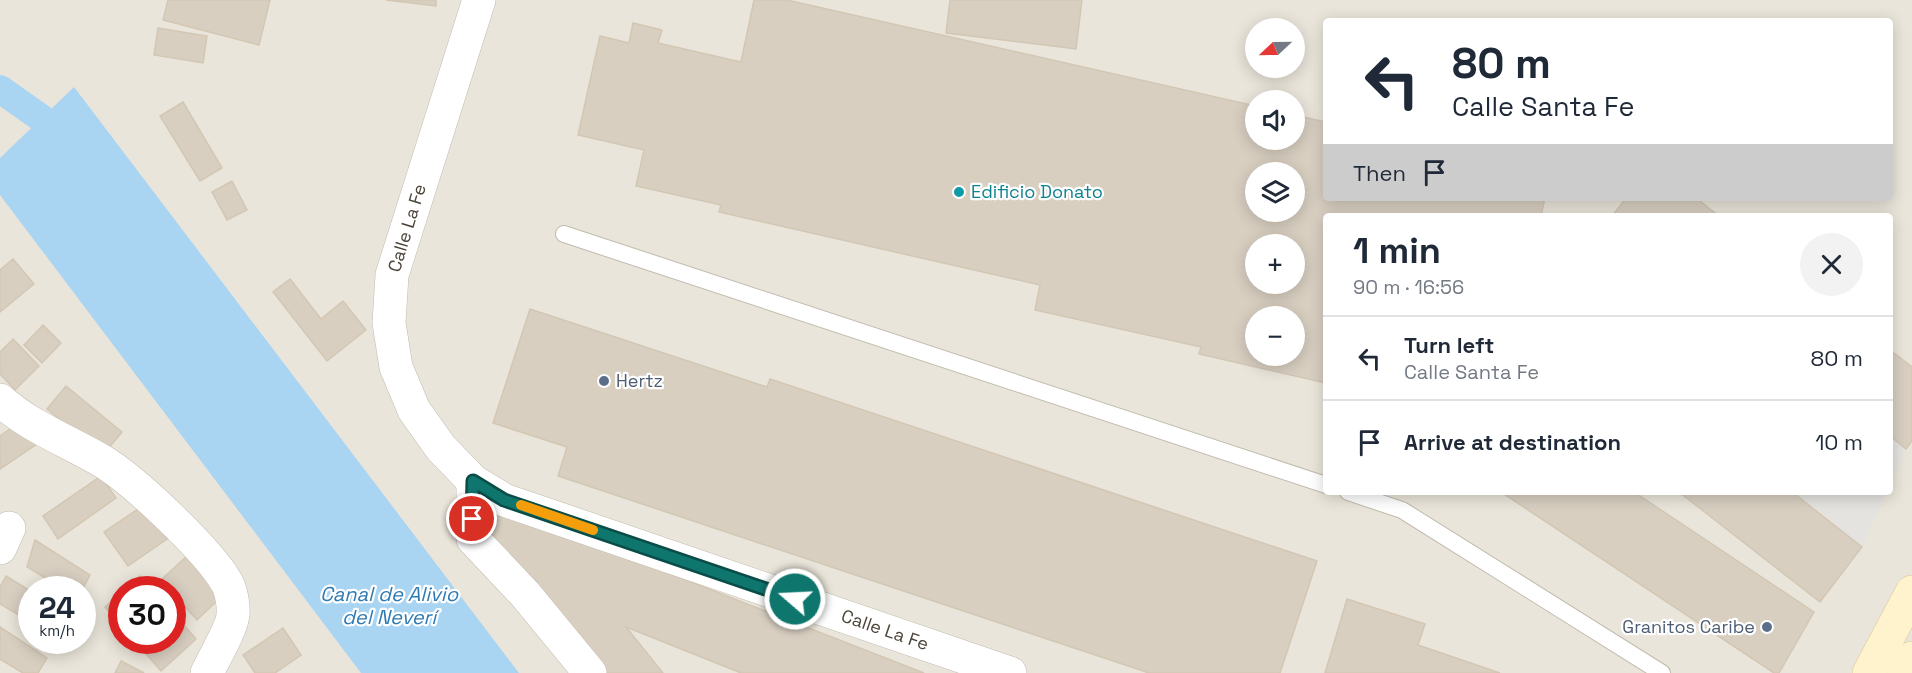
<!DOCTYPE html>
<html lang="en">
<head>
<meta charset="utf-8">
<style>
  body { margin:0; font-family:"Space Grotesk",sans-serif; background:#f2f2f3; color:#1f2937; height:100vh; display:flex; flex-direction:column; font-size:22px; white-space:nowrap }
  * { box-sizing:border-box; margin:0 }
  p { font-size:20px; color:#747a83 }
  .icon { flex:none; width:33px; height:33px; fill:none; stroke:currentColor; stroke-width:2; stroke-linecap:round; stroke-linejoin:round }
  .map { position:relative; flex:1; overflow:hidden }
  .sheet { position:absolute; left:1323px; top:213px; width:570px; height:282px; display:flex; flex-direction:column; background:#fff; border-radius:6px; box-shadow:0 3px 15px #0003 }
  .sheet>* { flex:none }
  .hud { position:absolute; left:1323px; top:18px; width:570px; height:183px; border-radius:6px; box-shadow:0 3px 15px #0003; background:#fff; color:#1f2937; overflow:hidden }
  .needle { width:39px; rotate:248deg }
  .fabs { position:absolute; left:1245px; top:18px; display:grid; gap:12px }
  .fabs a { display:grid; place-items:center; width:60px; height:60px; border-radius:50%; background:#fff; box-shadow:0 3px 15px #0003; font-size:30px }
  .speed { position:absolute; left:18px; top:576px; display:flex; gap:12px; font-size:30px; font-weight:700; text-align:center }
  .speed>* { display:grid; place-content:center; width:78px; height:78px; border-radius:50%; background:#fff; box-shadow:0 3px 15px #0003; line-height:1 }
  .speed small { font-size:15px; font-weight:400 }
  .speed .limit { border:9px solid #d22; background:#fff; color:#111 }
  .pin { position:absolute; display:grid; place-items:center; width:51px; height:51px; color:#fff; margin:-26px; border:3px solid #fff; border-radius:50%; box-shadow:0 2px 6px #0007 }
  .me { position:absolute; width:66px; margin:-33px; rotate:289deg; stroke-linejoin:round; filter:drop-shadow(0 0 4px #0008) }
  .turn { display:flex; align-items:center; gap:21px; height:126px; padding:0 30px; font-size:27px }
  .turn .icon { width:78px; height:78px; stroke-width:2.5 }
  .turn b { display:block; font-size:42px; line-height:51px }
  .then { display:flex; align-items:center; height:57px; padding:0 30px; background:#0003; gap:12px; font-size:22px }
  .round { display:grid; place-items:center; flex:none; width:63px; height:63px; border-radius:32px; background:#f2f2f3 }
  .overview { display:flex; align-items:center; justify-content:space-between; height:102px; padding:0 30px }
  h1 { font-size:36px; font-weight:700; line-height:45px }
  ul { padding:0; list-style:none }
  li { display:flex; align-items:center; gap:18px; height:84px; padding:0 30px; border-top:2px solid #e0e1e3 }
  li div { flex:1 }
  li b { display:block; font-size:22px }
  li em { font-style:normal }
  .map>svg:first-child { display:block }
</style>
</head>
<body>
<div class="map">
<svg width="1912" height="673" viewBox="0 0 1912 673">
  <rect width="100%" height="100%" fill="#f6f3ec"/>
  <path fill="#eae5da" fill-rule="evenodd" d="M0,0h1912v673h-1912zM1326,21h564v177h-564zM1256,28h38v40h-38zM1256,100h38v40h-38zM1256,172h38v40h-38zM1326,216h564v276h-564zM1256,244h38v40h-38zM1256,316h38v40h-38zM32,590h50v50h-50zM122,590h50v50h-50z"/>
  <g fill="#e5e3e0">
    <polygon points="1890,436 1906,449 1890,485"/>
    <polygon points="1792,492 1887,492 1862,547"/>
  </g>
  <polygon fill="#a9d4f2" points="74,87 519,673 361,673 0,195 0,158"/>
  <g fill="none" stroke-linecap="round" stroke-linejoin="round">
    <polyline stroke="#a9d4f2" stroke-width="28" points="0,89 41,118 65,147"/>
  </g>
  <g fill="#d8cfc1" stroke="#d3c7b4" stroke-width="1.5" fill-rule="evenodd">
    <polygon points="168,0 270,0 259,45 163,20"/>
    <polygon points="386,0 436,0 436,6"/>
    <path d="M754,0h33l469,106v34h38v-25l32,7v76h219l-4,18h-215v167l-127,-29 2,-7 -166,-37 5,-25 -321,-73 2,-7 -85,-19 8,-36 -66,-15 22,-99 29,7 4,-20 29,7 -4,13 83,19zM1256,172h38v40h-38zM1256,244h38v40h-38zM1256,316h38v40h-38z"/>
    <polygon points="950,0 1082,0 1076,49 946,33"/>
    <polygon points="158,28 207,36 203,63 154,55"/>
    <polygon points="183,102 222,168 200,181 160,116"/>
    <polygon points="232,181 247,210 227,220 212,192"/>
    <polygon points="1626,198 1696,198 1719,216 1612,216"/>
    <polygon points="13,259 34,284 0,312 0,270"/>
    <polygon points="290,279 321,319 343,301 366,330 327,361 273,292"/>
    <polygon points="530,309 767,387 770,379 1317,561 1280,673 1149,673 558,476 567,447 493,423"/>
    <polygon points="43,325 61,343 42,363 24,345"/>
    <polygon points="13,339 39,366 15,390 0,374 0,352"/>
    <polygon points="1890,350 1912,367 1912,441 1906,449 1890,436"/>
    <polygon points="66,386 122,432 103,455 47,409"/>
    <polygon points="22,421 37,444 0,469 0,436"/>
    <polygon points="101,476 116,498 58,539 43,516"/>
    <polygon points="1501,492 1634,492 1814,612 1779,673 1774,673"/>
    <polygon points="1679,492 1792,492 1862,547 1820,602"/>
    <polygon points="480,504 504,509 924,673 741,673 626,627 663,673 601,673 478,522"/>
    <polygon points="144,505 167,539 128,566 104,532"/>
    <polygon points="35,540 90,575 82,590 65,590 27,567"/>
    <polygon points="188,555 224,594 197,620 161,580"/>
    <polygon points="6,576 32,592 32,623 0,604 0,587"/>
    <polygon points="140,576 152,590 124,590"/>
    <polygon points="122,592 122,626 105,607"/>
    <polygon points="1347,599 1425,624 1418,645 1500,673 1325,673"/>
    <polygon points="172,612 196,639 161,671 134,640 172,640"/>
    <polygon points="0,627 47,658 38,673 23,673 0,659"/>
    <polygon points="283,628 301,655 275,673 255,673 243,655"/>
    <polygon points="121,661 144,673 115,673"/>
  </g>
  <g fill="none" stroke-linecap="round" stroke-linejoin="round">
    <g stroke="#c2bbae" stroke-width="18">
      <g id="lane">
        <polyline points="564,234 1326,485"/>
        <polyline points="1348,492 1402,510 1662,673"/>
      </g>
    </g>
    <g stroke="#c2bbae" stroke-width="34">
      <g id="street">
        <polyline points="479,0 392,275 389,323 396,367 414,410 441,448 473,481 504,500 1010,673"/>
        <path d="M0,400c30,27 68,41 102,61 32,19 107,90 125,122 4,7 7,23 6,31 0,12 -20,46 -26,59"/>
        <polyline points="473,481 473,539 525,594 590,673"/>
        <polyline points="0,548 9,528"/>
      </g>
    </g>
    <g stroke="#d6c79b" stroke-width="34">
      <g id="secondary">
        <polyline points="1869,673 1912,592"/>
        <polyline points="1904,673 1912,658"/>
      </g>
    </g>
    <use href="#lane" stroke="#fff" stroke-width="16"/>
    <use href="#street" stroke="#fff" stroke-width="33"/>
    <use href="#secondary" stroke="#fff3cd" stroke-width="33"/>
  </g>
  <g fill="none" stroke-linecap="round" stroke-linejoin="round">
    <g stroke="#0a4d48" stroke-width="15">
      <polyline id="route" points="472,519 473,481 504,500 795,599"/>
    </g>
    <use href="#route" stroke="#0f766e" stroke-width="10"/>
    <polyline stroke="#f59e0b" stroke-width="10" points="521,505 593,530"/>
  </g>
  <circle fill="#0f9aa8" stroke="#fff" stroke-width="2" cx="959" cy="192" r="6"/>
  <g fill="#5c6f8a" stroke="#fff" stroke-width="2">
    <circle cx="604" cy="381" r="6"/>
    <circle cx="1767" cy="627" r="6"/>
  </g>
  <g text-anchor="middle" stroke-width="4.5" stroke-linejoin="round" paint-order="stroke">
    <g font-size="18" fill="#0d838f" stroke="#fff" text-anchor="start">
      <text x="971" y="198">Edificio Donato</text>
    </g>
    <g font-size="18" fill="#4b4439" stroke="#fff">
      <text transform="translate(407 228) rotate(-73)" y="6">Calle La Fe</text>
      <text transform="translate(885 630) rotate(19)" y="6">Calle La Fe</text>
    </g>
    <g font-size="18" fill="#4e5e75" stroke="#fff" text-anchor="start">
      <text x="616" y="387">Hertz</text>
      <text x="1755" y="633" text-anchor="end">Granitos Caribe</text>
    </g>
    <g font-size="20" font-style="italic" fill="#2e7ab2" stroke="#fff">
      <text x="389" y="601">Canal de Alivio<tspan x="389" dy="23">del Neverí</tspan></text>
    </g>
  </g>
</svg>
<div class="fabs">
<a><svg class="needle" viewBox="-14 -14 28 28"><path d="M0-13l5 13h-10z" fill="#e53935"/><path d="M0 13l5-13h-10z" fill="#747a83"/></svg></a>
<a><svg class="icon" aria-label="sound" viewBox="0 0 24 24"><path d="M4 9h4l5-4v14l-5-4H4zM17 9q2 3 0 6"/></svg></a>
<a><svg class="icon" aria-label="layers" viewBox="0 0 24 24"><path d="M12 4l9 5-9 5-9-5zM3 14l9 5 9-5"/></svg></a>
<a>+</a>
<a>−</a>
</div>
<div class="speed"><div>24<small>km/h</small></div><div class="limit">30</div></div>
<div class="pin" style="left:472px;top:519px;background:#d93025"><svg class="icon" aria-label="arrive" viewBox="0 0 24 24"><path d="M6 21V4h12l-3 4 3 4H6"/></svg></div>
<svg class="me" style="left:795px;top:599px" viewBox="-20 -20 40 40"><circle r="17" fill="#0f766e" stroke="#fff" stroke-width="3"/><path d="M0-11L8 9 0 5-8 9z" fill="#fff"/></svg>
<div class="hud">
<div class="turn"><svg class="icon" aria-label="left" viewBox="0 0 24 24"><path d="M17 20v-9H6M10 6l-5 5 5 5"/></svg><div><b>80 m</b>Calle Santa Fe</div></div>
<div class="then">Then<svg class="icon" aria-label="arrive" viewBox="0 0 24 24"><path d="M6 21V4h12l-3 4 3 4H6"/></svg></div>
</div>
<section class="sheet">
<div class="overview"><div><h1>1 min</h1><p>90 m · 16:56</p></div><a class="round"><svg class="icon" aria-label="close" viewBox="0 0 24 24"><path d="M6 6l12 12M18 6L6 18"/></svg></a></div>
<ul>
<li><svg class="icon" aria-label="left" viewBox="0 0 24 24"><path d="M17 20v-9H6M10 6l-5 5 5 5"/></svg><div><b>Turn left</b><p>Calle Santa Fe</p></div><em>80 m</em></li>
<li><svg class="icon" aria-label="arrive" viewBox="0 0 24 24"><path d="M6 21V4h12l-3 4 3 4H6"/></svg><div><b>Arrive at destination</b></div><em>10 m</em></li>
</ul>
</section>
</div>
</body>
</html>
